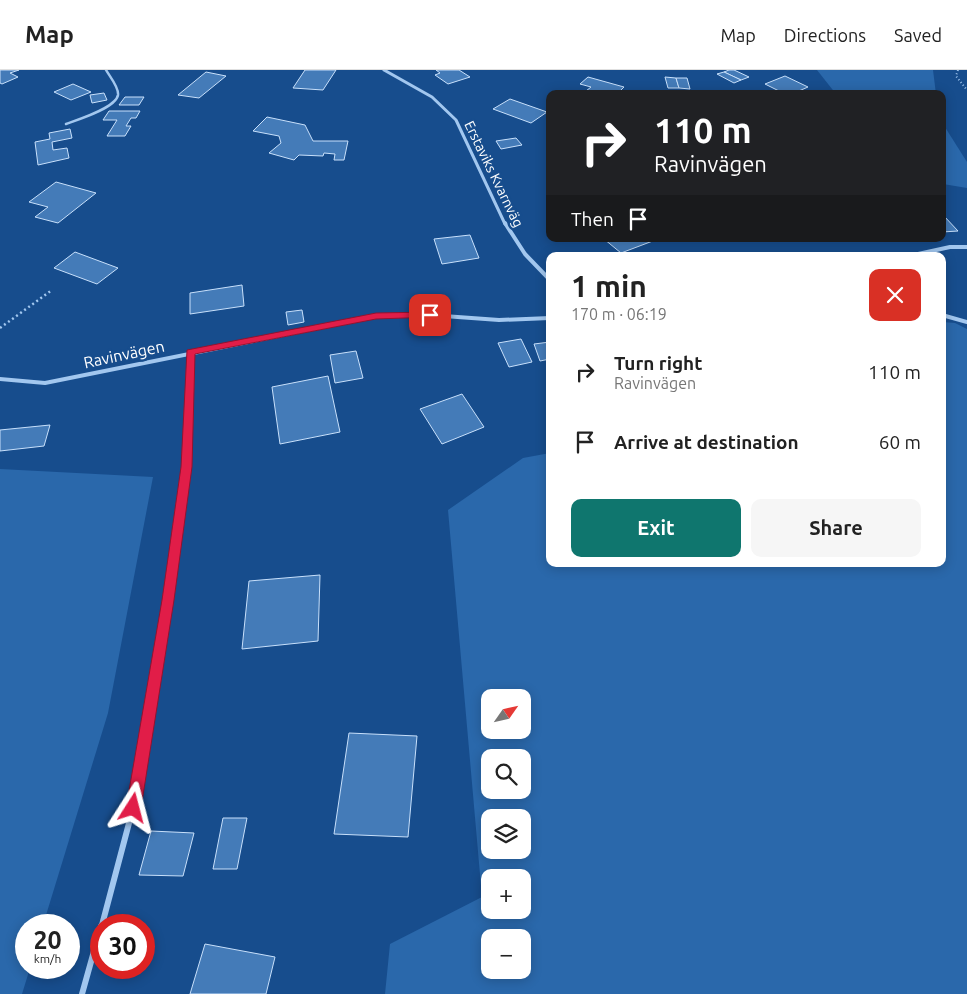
<!DOCTYPE html>
<html lang="en">
<head>
<meta charset="utf-8">
<style>
  body { margin:0; font-family:Ubuntu,sans-serif; background:#f6f6f6; color:#222; height:100vh; display:flex; flex-direction:column; font-size:19px; white-space:nowrap }
  * { box-sizing:border-box; margin:0 }
  p { font-size:16px; color:#767676 }
  .icon { flex:none; width:28px; height:28px; fill:none; stroke:currentColor; stroke-width:2; stroke-linecap:round; stroke-linejoin:round }
  .map { position:relative; flex:1; overflow:hidden }
  .details { position:absolute; left:546px; top:182px; width:400px; height:315px; display:flex; flex-direction:column; background:#fff; border-radius:10px; box-shadow:0 2px 12px #0003 }
  .details>* { flex:none }
  .hud { position:absolute; left:546px; top:20px; width:400px; height:152px; border-radius:10px; box-shadow:0 2px 12px #0003; background:#202124; color:#fff; overflow:hidden }
  .needle { width:32px; rotate:56deg }
  .buttons { position:absolute; left:481px; top:619px; display:grid; gap:10px }
  .buttons a { display:grid; place-items:center; width:50px; height:50px; border-radius:10px; background:#fff; box-shadow:0 2px 12px #0003; font-size:25px }
  .speed { position:absolute; left:15px; top:844px; display:flex; gap:10px; font-size:25px; font-weight:700; text-align:center }
  .speed>* { display:grid; place-content:center; width:65px; height:65px; border-radius:50%; background:#fff; box-shadow:0 2px 12px #0003; line-height:1 }
  .speed small { font-size:12px; font-weight:400 }
  .speed .limit { border:8px solid #d22; background:#fff; color:#111 }
  .pin { position:absolute; display:grid; place-items:center; width:42px; height:42px; color:#fff; margin:-21px; border-radius:10px; box-shadow:0 2px 8px #0006 }
  .me { position:absolute; width:55px; margin:-28px; rotate:9deg; stroke-linejoin:round; filter:drop-shadow(0 0 4px #0008) }
  .turn { display:flex; align-items:center; gap:18px; height:105px; padding:0 25px; font-size:22px }
  .turn .icon { width:65px; height:65px; stroke-width:2.5 }
  .turn b { display:block; font-size:35px; line-height:42px }
  .then { display:flex; align-items:center; height:48px; padding:0 25px; background:#0003; gap:10px; font-size:19px }
  .round { display:grid; place-items:center; flex:none; width:52px; height:52px; border-radius:10px; background:#f6f6f6 }
  .summary { display:flex; align-items:center; justify-content:space-between; height:85px; padding:0 25px }
  h1 { font-size:30px; font-weight:700; line-height:38px }
  .cta { display:flex; gap:10px; margin-top:auto; padding:10px 25px }
  .cta a { flex:1; height:58px; border-radius:10px; background:#0f766e; color:#fff; font-size:20px; font-weight:700; line-height:58px; text-align:center }
  .cta a+a { background:#f6f6f6; color:#222 }
  ul { padding:0; list-style:none }
  li { display:flex; align-items:center; gap:15px; height:70px; padding:0 25px }
  li div { flex:1 }
  li b { display:block; font-size:19px }
  li em { font-style:normal }
  header { display:flex; align-items:center; gap:30px; box-sizing:border-box; height:70px; padding:0 25px; background:#fff; border-bottom:1px solid #e0e0e0 }
  header strong { font-size:24px }
  nav { display:flex; gap:28px; margin-inline-start:auto; font-size:18px }
  .map>svg:first-child { display:block }
</style>
</head>
<body>
<header>
<strong>Map</strong>
<nav><a>Map</a><a>Directions</a><a>Saved</a></nav>
</header>
<div class="map">
<svg width="967" height="924" viewBox="0 0 967 924">
  <rect width="100%" height="100%" fill="#174d8d"/>
  <g fill="#2a68ab" fill-rule="evenodd">
    <polygon points="817,0 933,0 936,24 836,24"/>
    <polygon points="943,54 967,92 967,118 943,114"/>
    <path d="M943,252l12,1 12,6v665h-582l5,-50 92,-47 -34,-387 75,-52 27,-5v111h392zM490,628h32v32h-32zM490,688h32v32h-32zM490,748h32v32h-32zM490,808h32v32h-32zM490,868h32v32h-32z"/>
    <polygon points="0,399 153,407 108,643 43,855 26,855 26,898 30,898 22,924 0,924"/>
  </g>
  <g fill="#447bb8" stroke="#c8e0fb">
    <polygon points="0,0 19,0 10,3 18,7 2,14 0,13"/>
    <polygon points="305,0 336,0 323,20 293,18"/>
    <polygon points="436,0 459,0 470,7 448,14 435,5 440,3"/>
    <polygon points="729,0 734,0 749,7 741,10 724,2"/>
    <polygon points="206,2 226,6 199,28 178,25"/>
    <polygon points="724,2 741,10 734,13 717,4"/>
    <polygon points="785,6 808,17 792,24 785,24 765,14"/>
    <polygon points="588,7 624,17 617,24 597,24 586,21 591,17 580,14"/>
    <polygon points="665,7 676,8 679,18 668,18"/>
    <polygon points="676,8 687,8 690,19 679,18"/>
    <polygon points="73,14 91,22 71,30 54,22"/>
    <polygon points="104,23 107,30 92,33 90,25"/>
    <polygon points="125,27 144,27 139,35 119,35"/>
    <polygon points="510,29 547,42 531,53 493,39"/>
    <polygon points="109,41 140,41 136,48 131,48 126,56 131,56 125,66 107,66 117,50 103,50"/>
    <polygon points="267,47 305,55 313,71 348,71 344,90 334,90 335,84 324,83 323,86 299,85 294,90 269,83 281,73 279,66 253,61"/>
    <polygon points="70,59 72,68 52,72 53,80 67,78 69,88 38,95 35,72 50,69 49,63"/>
    <polygon points="516,68 522,75 501,79 496,71"/>
    <polygon points="56,112 96,123 58,153 35,147 48,137 29,132"/>
    <polygon points="942,146 944,146 958,161 942,162"/>
    <polygon points="470,165 479,188 442,194 434,169"/>
    <polygon points="604,169 658,169 621,183"/>
    <polygon points="75,182 118,198 97,214 54,198"/>
    <polygon points="242,215 244,236 190,244 190,223"/>
    <polygon points="302,240 304,252 288,255 286,242"/>
    <polygon points="521,269 532,292 509,297 498,273"/>
    <polygon points="550,272 550,289 540,291 534,274"/>
    <polygon points="356,281 363,308 335,313 330,285"/>
    <polygon points="328,306 340,362 280,374 272,317"/>
    <polygon points="462,324 484,357 442,374 420,339"/>
    <polygon points="50,355 44,376 0,381 0,360"/>
    <polygon points="320,505 318,571 242,579 249,511"/>
    <polygon points="349,663 417,666 408,767 334,764"/>
    <polygon points="223,748 247,748 237,799 213,799"/>
    <polygon points="151,761 194,763 183,806 139,805"/>
    <polygon points="205,874 275,887 266,924 190,924"/>
  </g>
  <g fill="none" stroke-linecap="round" stroke-linejoin="round">
    <polyline stroke="#a2c7ef" stroke-width="2" stroke-dasharray="1 2.5" stroke-linecap="butt" points="958,0 956,6 967,20"/>
    <polyline stroke="#a2c7ef" stroke-width="2.5" stroke-dasharray="2 3" stroke-linecap="butt" points="0,258 52,220"/>
    <path stroke="#a2c7ef" stroke-width="2.5" d="M66,54c11,-4 50,-16 52,-29 1,-8 -8,-18 -12,-25"/>
    <polyline stroke="#a2c7ef" stroke-width="3" points="384,0 432,27 456,50 505,154"/>
    <g stroke="#a2c7ef" stroke-width="4">
      <polyline points="505,153 525,184 550,210"/>
      <polyline points="909,186 950,177 967,177"/>
      <polyline points="942,245 967,252"/>
      <polyline points="0,309 45,313 377,246 430,245 499,250 550,248"/>
      <polyline points="188,350 190,282"/>
    </g>
    <polyline stroke="#a2c7ef" stroke-width="5" points="156,602 187,397 188,349"/>
    <g stroke="#a2c7ef" stroke-width="6">
      <polyline points="102,855 133,738 156,601"/>
      <polyline points="82,924 101,856"/>
    </g>
  </g>
  <polygon fill="#e11d48" stroke="#92132f" points="430,242 434,245 433,247 376,249 195,284 192,397 174,530 141,738 138,743 133,745 128,743 126,738 162,530 181,397 187,280 376,243"/>
  <g text-anchor="middle" stroke-width="5" stroke-linejoin="round" paint-order="stroke">
    <g font-size="14" fill="#fff" stroke="#174d8d">
      <text transform="translate(494 104) rotate(64)" y="5">Erstaviks Kvarnväg</text>
    </g>
    <g font-size="16" fill="#fff" stroke="#174d8d">
      <text transform="translate(124 284) rotate(-12)" y="6">Ravinvägen</text>
    </g>
  </g>
</svg>
<div class="buttons">
<a><svg class="needle" viewBox="-14 -14 28 28"><path d="M0-13l5 13h-10z" fill="#e53935"/><path d="M0 13l5-13h-10z" fill="#767676"/></svg></a>
<a><svg class="icon" aria-label="search" viewBox="0 0 24 24"><circle cx="10" cy="10" r="6"/><path d="M15 15l6 6"/></svg></a>
<a><svg class="icon" aria-label="layers" viewBox="0 0 24 24"><path d="M12 4l9 5-9 5-9-5zM3 14l9 5 9-5"/></svg></a>
<a>+</a>
<a>−</a>
</div>
<div class="speed"><div>20<small>km/h</small></div><div class="limit">30</div></div>
<div class="pin" style="left:430px;top:245px;background:#d93025"><svg class="icon" aria-label="arrive" viewBox="0 0 24 24"><path d="M6 21V4h12l-3 4 3 4H6"/></svg></div>
<svg class="me" style="left:133px;top:738px" viewBox="-20 -20 40 40"><path d="M0-17L14 15 0 8-14 15z" fill="#e11d48" stroke="#fff" stroke-width="4"/></svg>
<div class="hud">
<div class="turn"><svg class="icon" aria-label="right" viewBox="0 0 24 24"><path d="M7 20v-9h11M14 6l5 5-5 5"/></svg><div><b>110 m</b>Ravinvägen</div></div>
<div class="then">Then<svg class="icon" aria-label="arrive" viewBox="0 0 24 24"><path d="M6 21V4h12l-3 4 3 4H6"/></svg></div>
</div>
<section class="details">
<div class="summary"><div><h1>1 min</h1><p>170 m · 06:19</p></div><a class="round" style="background:#d93025;color:#fff"><svg class="icon" aria-label="close" viewBox="0 0 24 24"><path d="M6 6l12 12M18 6L6 18"/></svg></a></div>
<ul>
<li><svg class="icon" aria-label="right" viewBox="0 0 24 24"><path d="M7 20v-9h11M14 6l5 5-5 5"/></svg><div><b>Turn right</b><p>Ravinvägen</p></div><em>110 m</em></li>
<li><svg class="icon" aria-label="arrive" viewBox="0 0 24 24"><path d="M6 21V4h12l-3 4 3 4H6"/></svg><div><b>Arrive at destination</b></div><em>60 m</em></li>
</ul>
<div class="cta"><a>Exit</a><a>Share</a></div>
</section>
</div>
</body>
</html>
